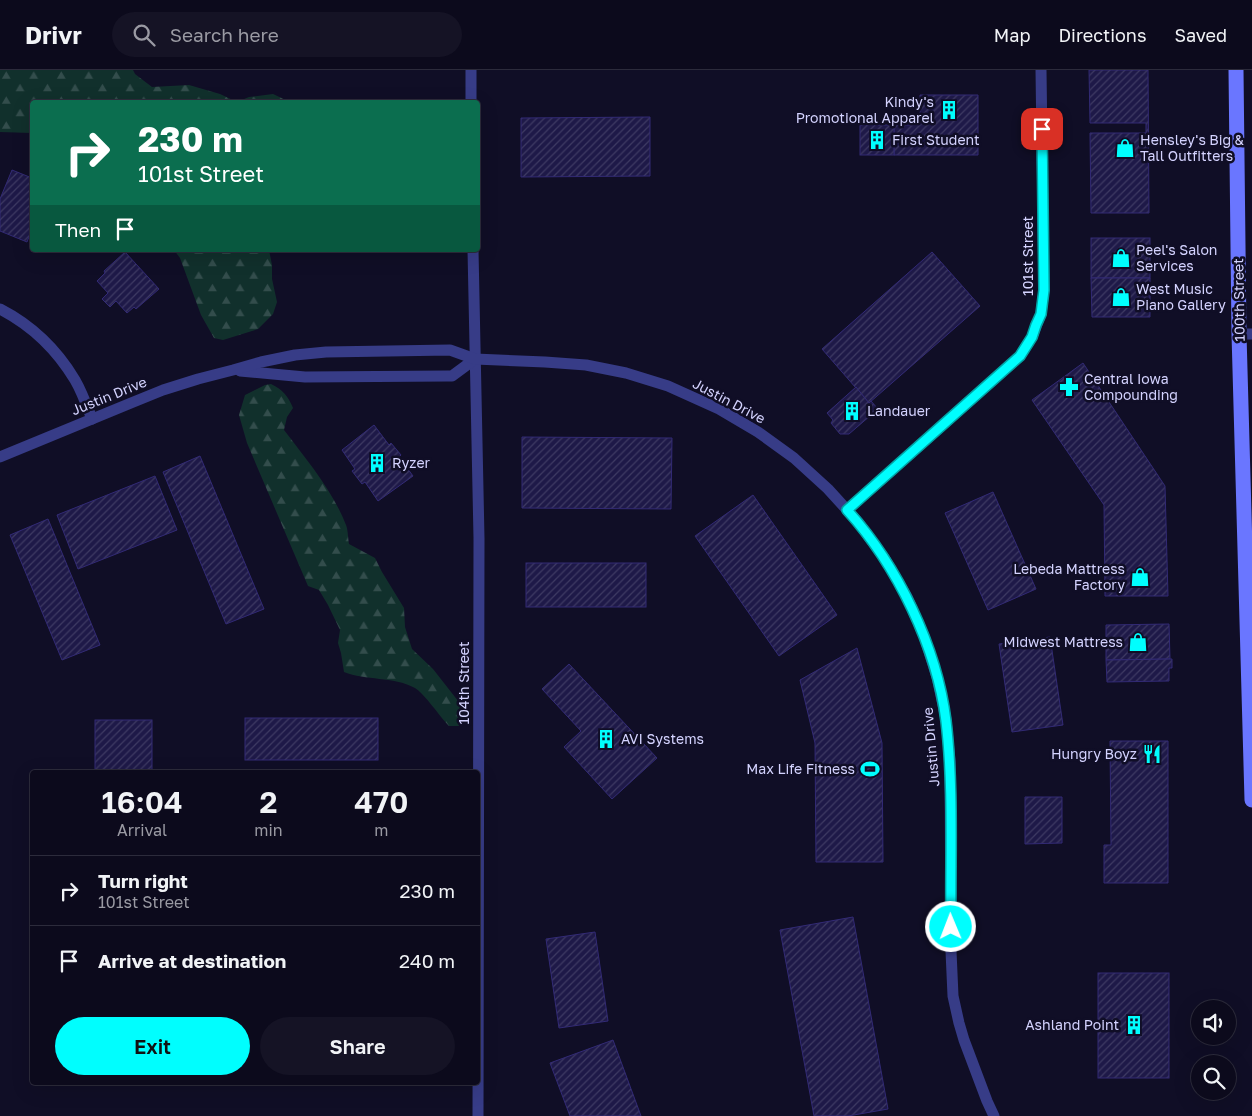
<!DOCTYPE html>
<html lang="en">
<head>
<meta charset="utf-8">
<style>
  body { margin:0; font-family:"Golos Text",sans-serif; background:#151325; color:#f1f3f6; height:100vh; display:flex; flex-direction:column; font-size:19px; white-space:nowrap }
  * { box-sizing:border-box; margin:0 }
  p { font-size:16px; color:#9a9aa3 }
  .icon { flex:none; width:28px; height:28px; fill:none; stroke:currentColor; stroke-width:2; stroke-linecap:round; stroke-linejoin:round }
  .map { position:relative; flex:1; overflow:hidden }
  .details { position:absolute; left:30px; top:700px; width:450px; height:315px; display:flex; flex-direction:column; background:#0c0a1c; border-radius:5px; box-shadow:0 5px 20px #0002,0 0 0 1px #2c2b3b }
  .details>* { flex:none }
  .hud { position:absolute; left:30px; top:30px; width:450px; height:152px; border-radius:5px; box-shadow:0 5px 20px #0002,0 0 0 1px #2c2b3b; background:#0b6e4f; color:#fff; overflow:hidden }
  .tools { position:absolute; left:1191px; top:930px; display:grid; gap:10px }
  .tools a { display:grid; place-items:center; width:45px; height:45px; border-radius:50%; background:#0c0a1c; box-shadow:0 5px 20px #0002,0 0 0 1px #2c2b3b; font-size:25px }
  .pin { position:absolute; display:grid; place-items:center; width:42px; height:42px; color:#fff; margin:-21px; border-radius:10px; box-shadow:0 2px 8px #0006 }
  .me { position:absolute; width:55px; margin:-28px; rotate:359deg; stroke-linejoin:round; filter:drop-shadow(0 0 4px #0008) }
  .turn { display:flex; align-items:center; gap:18px; height:105px; padding:0 25px; font-size:22px }
  .turn .icon { width:65px; height:65px; stroke-width:2.5 }
  .turn b { display:block; font-size:35px; line-height:42px }
  .then { display:flex; align-items:center; height:48px; padding:0 25px; background:#0003; gap:10px; font-size:19px }
  .eta { display:flex; justify-content:space-evenly; align-items:center; height:85px; text-align:center }
  .eta b { font-size:30px; font-weight:600; line-height:35px }
  .cta { display:flex; gap:10px; margin-top:auto; padding:10px 25px }
  .cta a { flex:1; height:58px; border-radius:30px; background:#00fefe; color:#111; font-size:20px; font-weight:600; line-height:58px; text-align:center }
  .cta a+a { background:#151325; color:#f1f3f6 }
  ul { padding:0; list-style:none }
  li { display:flex; align-items:center; gap:15px; height:70px; padding:0 25px; border-top:1px solid #2c2b3b }
  li div { flex:1 }
  li b { display:block; font-size:19px }
  li em { font-style:normal }
  header { display:flex; align-items:center; gap:30px; box-sizing:border-box; height:70px; padding:0 25px; background:#0c0a1c; border-bottom:1px solid #2c2b3b }
  header strong { font-size:24px }
  nav { display:flex; gap:28px; margin-inline-start:auto; font-size:18px }
  .search { width:350px; height:45px; background:#151325; display:flex; align-items:center; gap:12px; box-sizing:border-box; padding:0 18px; border-radius:28px; color:#9a9aa3; font-size:19px }
  .map>svg:first-child { display:block }
</style>
</head>
<body>
<header>
<strong>Drivr</strong>
<div class="search"><svg class="icon" aria-label="search" viewBox="0 0 24 24"><circle cx="10" cy="10" r="6"/><path d="M15 15l6 6"/></svg>Search here</div>
<nav><a>Map</a><a>Directions</a><a>Saved</a></nav>
</header>
<div class="map">
<svg width="1252" height="1046" viewBox="0 0 1252 1046">
  <defs>
    <pattern id="forest-firs" width="22" height="20" patternUnits="userSpaceOnUse" patternTransform="scale(1.25)"><rect width="22" height="20" fill="#11302c"/><path d="M5 1l3.5 6h-7zM16 11l3.5 6h-7z" fill="#334d4c"/></pattern>
    <pattern id="building-hatch" width="6" height="6" patternUnits="userSpaceOnUse" patternTransform="scale(1.25)"><rect width="6" height="6" fill="#1e1948"/><path d="M-1 1l2-2M0 6l6-6M5 7l2-2" fill="none" stroke="#3e3a63"/></pattern>
  </defs>
  <rect width="100%" height="100%" fill="#100e26"/>
  <g fill="url(#forest-firs)">
    <polygon points="0,0 133,0 135,4 152,17 189,15 220,24 237,32 249,27 273,24 290,32 32,32 32,63 0,62"/>
    <polygon points="174,180 269,180 272,195 272,209 277,232 273,244 258,259 223,270 214,268 201,245 180,188"/>
    <path d="M271,314c12,6 17,12 22,24l-6,9 -3,13c22,29 49,61 62,95 2,5 2,13 3,19l26,14 7,14 22,36 1,19 7,22 21,20 29,37 1,12 -4,8h-10c-8,-8 -25,-33 -34,-38 -22,-12 -49,-7 -71,-16l-3,-19 -3,-10 2,-13 -12,-25 -9,-15 -11,-4 -61,-143 -8,-28 6,-20 20,-10z"/>
  </g>
  <g fill="url(#building-hatch)" stroke="#322a75">
    <polygon points="1089,0 1148,0 1149,143 1091,143 1090,63 1146,63 1146,53 1090,53"/>
    <polygon points="920,25 978,25 978,85 894,85 894,55 920,55"/>
    <polygon points="650,47 650,106 521,107 521,48"/>
    <rect x="860" y="55" width="34" height="30"/>
    <polygon points="12,100 32,108 32,159 27,172 0,161 0,129"/>
    <rect x="1091" y="168" width="59" height="40"/>
    <polygon points="125,182 159,219 136,239 134,237 127,243 116,231 110,237 102,229 108,223 97,211 105,203 104,201"/>
    <polygon points="932,182 980,236 869,333 822,279"/>
    <polygon points="1091,208 1150,208 1150,247 1092,247"/>
    <polygon points="1083,293 1165,416 1168,526 1105,526 1104,435 1032,330"/>
    <polygon points="856,317 869,333 871,331 878,339 849,364 840,364 831,353 833,350 827,343"/>
    <polygon points="374,355 389,375 391,373 401,385 399,387 413,406 378,431 365,412 362,414 352,401 355,399 342,380"/>
    <polygon points="522,367 672,368 671,439 522,438"/>
    <polygon points="200,386 264,539 226,554 163,402"/>
    <polygon points="155,406 177,460 78,499 57,445"/>
    <polygon points="993,422 1036,519 988,540 945,443"/>
    <polygon points="753,425 837,545 779,586 695,466"/>
    <polygon points="48,449 100,575 62,590 10,465"/>
    <rect x="526" y="493" width="120" height="44"/>
    <polygon points="1169,554 1170,589 1106,590 1106,555"/>
    <polygon points="1050,567 1063,655 1012,662 999,574"/>
    <polygon points="857,578 882,673 883,792 816,792 815,673 800,610"/>
    <polygon points="1172,589 1172,598 1169,598 1169,611 1107,612 1106,590"/>
    <polygon points="569,594 657,688 612,729 564,677 581,661 542,619"/>
    <rect x="245" y="648" width="133" height="42"/>
    <rect x="95" y="650" width="57" height="52"/>
    <polygon points="1110,671 1168,671 1168,813 1104,813 1104,775 1111,775"/>
    <polygon points="1025,727 1062,727 1062,773 1025,774"/>
    <polygon points="853,847 888,1039 848,1046 814,1046 780,860"/>
    <polygon points="595,862 608,951 559,958 546,869"/>
    <rect x="1098" y="903" width="71" height="105"/>
    <polygon points="613,970 641,1046 570,1046 550,993"/>
  </g>
  <g fill="none" stroke-linecap="round" stroke-linejoin="round">
    <g stroke="#373c87" stroke-width="11">
      <polyline points="471,32 471,0"/>
      <polyline points="473,180 479,468 478,1046"/>
      <path d="M0,239c31,16 57,41 75,71 7,12 12,26 17,39"/>
      <polyline points="1239,264 1252,264"/>
      <polyline points="240,301 305,307 448,306 452,306 475,289"/>
      <polyline points="0,387 131,333 163,320 198,309 233,300 261,292 295,285 326,282 450,280 475,289 545,292 586,295 626,303 668,316 719,339 758,362 794,388 828,419 858,452 885,489 907,527 924,566 937,607 946,649 950,691 951,881 953,926 959,953 964,970 987,1031 994,1046"/>
      <polyline points="847,440 1020,286 1032,267 1041,244 1044,220 1041,0"/>
    </g>
    <polyline stroke="#6a76ff" stroke-width="15" points="1236,0 1239,264 1252,730"/>
  </g>
  <g fill="none" stroke-linecap="round" stroke-linejoin="round">
    <g stroke="#00a5a5" stroke-width="12">
      <path id="route" d="M951,857c-1,-68 3,-138 -5,-206 -9,-74 -49,-156 -99,-211l173,-154 12,-19 4,-12 5,-11 3,-24 -2,-161"/>
    </g>
    <use href="#route" stroke="#00fefe" stroke-width="9"/>
  </g>
  <defs>
    <g id="building-bare" transform="scale(1.5)"><path d="M-4-6H4V6H1V3H-1V6H-4ZM-2.5-4.3h1.7v1.8h-1.7ZM.8-4.3h1.7v1.8H.8ZM-2.5-1h1.7V.8h-1.7ZM.8-1h1.7V.8H.8Z" fill="#00fefe" stroke="#100e26" stroke-width="2.5" paint-order="stroke"/></g>
    <g id="shop-bare" transform="scale(1.5)"><path d="M-5-2.5h2.3a2.7 3.5 0 0 1 5.4 0H5L5.5 6h-11ZM-1.5-2.5h3a1.5 2.3 0 0 0-3 0Z" fill="#00fefe" stroke="#100e26" stroke-width="2.5" paint-order="stroke"/></g>
    <g id="pharmacy-bare" transform="scale(1.5)"><path d="M-2-6h4v4h4v4h-4v4h-4v-4h-4v-4h4Z" fill="#00fefe" stroke="#100e26" stroke-width="2.5" paint-order="stroke"/></g>
    <g id="restaurant-bare" transform="scale(1.5)"><path d="M-5-6h1v4h1v-4h1v4h1v-4h1v5L-1.5 .5V6h-2V.5L-5-1ZM5-6V6H3V1.5H1.5Q1.5-4 5-6Z" fill="#00fefe" stroke="#100e26" stroke-width="2.5" paint-order="stroke"/></g>
    <g id="stadium-bare" transform="scale(1.5)"><path d="M0-5a6.5 5 0 1 0 0 10a6.5 5 0 1 0 0-10ZM-3.5-1.8h7v3.6h-7Z" fill="#00fefe" stroke="#100e26" stroke-width="2.5" paint-order="stroke"/></g>
  </defs>
  <g fill-rule="evenodd">
    <use href="#building-bare" x="949" y="40"/>
    <use href="#building-bare" x="877" y="70"/>
    <use href="#shop-bare" x="1125" y="78"/>
    <use href="#shop-bare" x="1121" y="188"/>
    <use href="#shop-bare" x="1121" y="227"/>
    <use href="#pharmacy-bare" x="1069" y="317"/>
    <use href="#building-bare" x="852" y="341"/>
    <use href="#building-bare" x="377" y="393"/>
    <use href="#shop-bare" x="1140" y="507"/>
    <use href="#shop-bare" x="1138" y="572"/>
    <use href="#building-bare" x="606" y="669"/>
    <use href="#restaurant-bare" x="1152" y="684"/>
    <use href="#stadium-bare" x="870" y="699"/>
    <use href="#building-bare" x="1134" y="955"/>
  </g>
  <g text-anchor="middle" stroke-width="5" stroke-linejoin="round" paint-order="stroke">
    <g font-size="14" fill="#d4d3ff" stroke="#100e26" text-anchor="start">
      <text x="934" y="37" text-anchor="end">Kindy's<tspan x="934" dy="16">Promotional Apparel</tspan></text>
      <text x="892" y="75">First Student</text>
      <text x="1140" y="75">Hensley's Big &amp;<tspan x="1140" dy="16">Tall Outfitters</tspan></text>
      <text x="1136" y="185">Peel's Salon<tspan x="1136" dy="16">Services</tspan></text>
      <text x="1136" y="224">West Music<tspan x="1136" dy="16">Piano Gallery</tspan></text>
      <text x="1084" y="314">Central Iowa<tspan x="1084" dy="16">Compounding</tspan></text>
      <text x="867" y="346">Landauer</text>
      <text x="392" y="398">Ryzer</text>
      <text x="1125" y="504" text-anchor="end">Lebeda Mattress<tspan x="1125" dy="16">Factory</tspan></text>
      <text x="1123" y="577" text-anchor="end">Midwest Mattress</text>
      <text x="621" y="674">AVI Systems</text>
      <text x="1137" y="689" text-anchor="end">Hungry Boyz</text>
      <text x="855" y="704" text-anchor="end">Max Life Fitness</text>
      <text x="1119" y="960" text-anchor="end">Ashland Point</text>
    </g>
    <g font-size="14" fill="#d4d3ff" stroke="#100e26">
      <text transform="translate(1028 186) rotate(-90)" y="5">101st Street</text>
      <text transform="translate(1239 230) rotate(-91)" y="5">100th Street</text>
      <text transform="translate(109 326) rotate(-22)" y="5">Justin Drive</text>
      <text transform="translate(729 331) rotate(28)" y="5">Justin Drive</text>
      <text transform="translate(464 613) rotate(-90)" y="5">104th Street</text>
      <text transform="translate(931 677) rotate(-95)" y="5">Justin Drive</text>
    </g>
  </g>
</svg>
<div class="tools">
<a><svg class="icon" aria-label="sound" viewBox="0 0 24 24"><path d="M4 9h4l5-4v14l-5-4H4zM17 9q2 3 0 6"/></svg></a>
<a><svg class="icon" aria-label="search" viewBox="0 0 24 24"><circle cx="10" cy="10" r="6"/><path d="M15 15l6 6"/></svg></a>
</div>
<div class="pin" style="left:1042px;top:59px;background:#d93025"><svg class="icon" aria-label="arrive" viewBox="0 0 24 24"><path d="M6 21V4h12l-3 4 3 4H6"/></svg></div>
<svg class="me" style="left:951px;top:857px" viewBox="-20 -20 40 40"><circle r="17" fill="#00fefe" stroke="#fff" stroke-width="3"/><path d="M0-11L8 9 0 5-8 9z" fill="#fff"/></svg>
<div class="hud">
<div class="turn"><svg class="icon" aria-label="right" viewBox="0 0 24 24"><path d="M7 20v-9h11M14 6l5 5-5 5"/></svg><div><b>230 m</b>101st Street</div></div>
<div class="then">Then<svg class="icon" aria-label="arrive" viewBox="0 0 24 24"><path d="M6 21V4h12l-3 4 3 4H6"/></svg></div>
</div>
<section class="details">
<div class="eta">
<div><b>16:04</b><p>Arrival</p></div>
<div><b>2</b><p>min</p></div>
<div><b>470</b><p>m</p></div>
</div>
<ul>
<li><svg class="icon" aria-label="right" viewBox="0 0 24 24"><path d="M7 20v-9h11M14 6l5 5-5 5"/></svg><div><b>Turn right</b><p>101st Street</p></div><em>230 m</em></li>
<li><svg class="icon" aria-label="arrive" viewBox="0 0 24 24"><path d="M6 21V4h12l-3 4 3 4H6"/></svg><div><b>Arrive at destination</b></div><em>240 m</em></li>
</ul>
<div class="cta"><a>Exit</a><a>Share</a></div>
</section>
</div>
</body>
</html>
